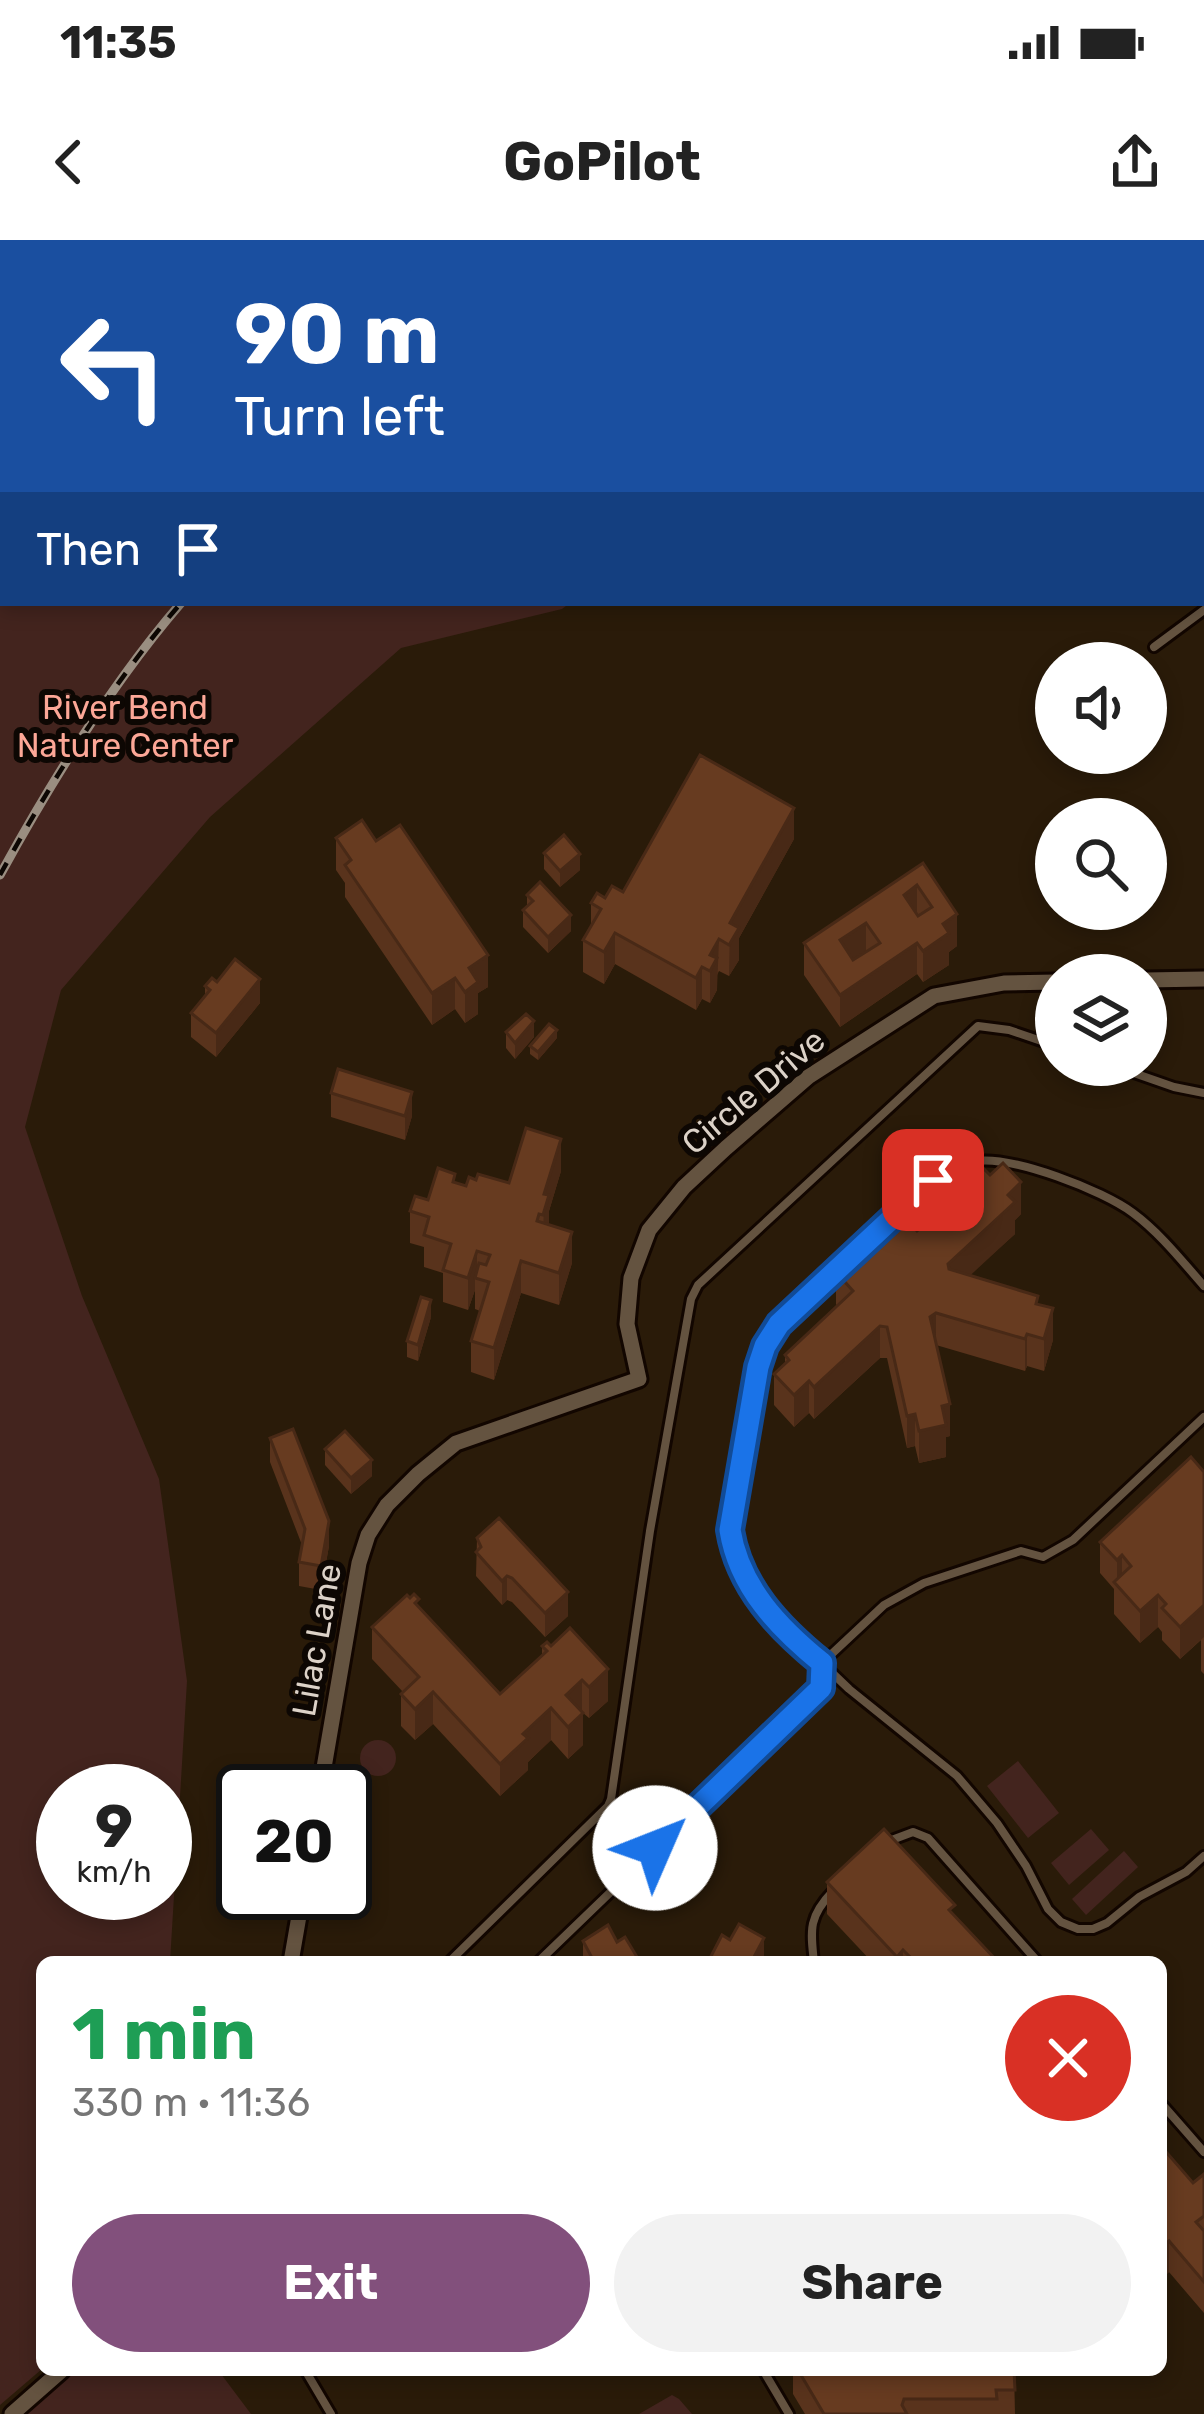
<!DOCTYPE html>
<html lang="en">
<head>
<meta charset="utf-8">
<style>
  body { margin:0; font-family:Rubik,sans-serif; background:#f2f2f2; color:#222; height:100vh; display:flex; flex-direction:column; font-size:45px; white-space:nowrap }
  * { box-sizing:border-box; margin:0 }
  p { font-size:39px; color:#767676 }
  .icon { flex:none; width:66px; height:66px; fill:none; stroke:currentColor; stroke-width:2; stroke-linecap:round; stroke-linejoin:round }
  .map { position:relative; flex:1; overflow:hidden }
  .details { position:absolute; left:36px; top:1716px; width:1131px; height:420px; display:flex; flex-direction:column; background:#fff; border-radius:18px; box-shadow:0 6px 18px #0003 }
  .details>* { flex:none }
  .banner { position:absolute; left:0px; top:0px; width:1206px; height:366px; box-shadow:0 6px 18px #0003; background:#1a4fa0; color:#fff; overflow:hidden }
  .buttons { position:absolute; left:1035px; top:402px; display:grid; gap:24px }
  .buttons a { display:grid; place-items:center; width:132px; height:132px; border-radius:50%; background:#fff; box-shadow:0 6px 18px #0003; font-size:60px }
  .speed { position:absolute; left:36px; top:1524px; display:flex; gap:24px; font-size:60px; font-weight:700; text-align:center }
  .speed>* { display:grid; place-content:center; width:156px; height:156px; border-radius:50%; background:#fff; box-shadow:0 6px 18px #0003; line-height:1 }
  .speed small { font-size:30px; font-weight:400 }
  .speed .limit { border:6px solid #111; border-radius:18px; background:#fff; color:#111 }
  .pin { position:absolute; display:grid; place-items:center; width:102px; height:102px; color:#fff; margin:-51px; border-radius:24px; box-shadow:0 6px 18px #0006 }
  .me { position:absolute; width:132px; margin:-66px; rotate:46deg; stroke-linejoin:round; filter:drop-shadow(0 0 9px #0008) }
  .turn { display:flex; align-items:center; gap:42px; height:252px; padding:0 36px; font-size:54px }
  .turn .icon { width:156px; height:156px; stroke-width:2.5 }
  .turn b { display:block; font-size:84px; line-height:102px }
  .then { display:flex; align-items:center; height:114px; padding:0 36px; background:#0003; gap:24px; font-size:45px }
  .round { display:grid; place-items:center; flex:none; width:126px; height:126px; border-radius:63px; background:#f2f2f2 }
  .summary { display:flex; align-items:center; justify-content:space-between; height:204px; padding:0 36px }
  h1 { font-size:72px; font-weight:700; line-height:90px; color:#1e9e55 }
  .cta { display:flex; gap:24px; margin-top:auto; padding:24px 36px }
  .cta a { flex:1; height:138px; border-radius:72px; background:#82507c; color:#fff; font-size:48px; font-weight:700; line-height:138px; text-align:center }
  .cta a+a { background:#f2f2f2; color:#222 }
  .status { display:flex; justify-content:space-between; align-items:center; height:84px; padding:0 60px; background:#fff; direction:ltr }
  .status svg { height:33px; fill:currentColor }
  header { display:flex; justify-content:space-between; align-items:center; height:156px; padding:0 36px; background:#fff; font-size:54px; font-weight:700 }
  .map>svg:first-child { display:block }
</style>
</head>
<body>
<div class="status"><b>11:35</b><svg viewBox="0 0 49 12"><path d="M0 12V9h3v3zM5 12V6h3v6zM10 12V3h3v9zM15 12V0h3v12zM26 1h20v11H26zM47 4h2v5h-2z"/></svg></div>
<header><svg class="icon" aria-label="back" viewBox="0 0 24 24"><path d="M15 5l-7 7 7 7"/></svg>GoPilot<svg class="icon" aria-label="share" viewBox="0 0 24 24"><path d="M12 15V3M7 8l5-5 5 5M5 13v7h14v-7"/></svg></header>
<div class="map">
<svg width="1204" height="2174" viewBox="0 0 1204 2174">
  <rect width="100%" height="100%" fill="#2a1b09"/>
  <g fill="#43241e" fill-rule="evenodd">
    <polygon points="0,0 1098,0 1085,3 3,3 3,83 0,84"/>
    <path d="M3,140v223h567l-8,6 -161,39 -191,169 -149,173 -36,137 57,169 77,183 28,202 -17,281h-128v407l-42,36v-2023zM63,1551h102v102h-102z"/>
    <circle cx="378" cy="1518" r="18"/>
    <polygon points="1018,1521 1059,1573 1028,1598 987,1546"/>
    <polygon points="1091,1589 1109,1610 1069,1645 1051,1623"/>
    <polygon points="1124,1611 1138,1627 1086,1675 1072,1659"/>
    <polygon points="62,2130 218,2130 251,2174 12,2174"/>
    <polygon points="672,2155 679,2159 692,2174 639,2174"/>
  </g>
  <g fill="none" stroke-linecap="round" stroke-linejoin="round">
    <g stroke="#120600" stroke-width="14">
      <g id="lane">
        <polyline points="1154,407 1204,370"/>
        <polyline points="1111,825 1174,847 1204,853"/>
        <path d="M1204,1046c-22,-25 -44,-53 -71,-73 -31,-23 -119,-57 -157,-52 -15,2 -30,12 -43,18l-154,145 -14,22 -7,21 -27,163 11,38 19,37 88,84 108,87 40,47 29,43 22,43 13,13 17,7h15l14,-6 32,-26 47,-25 18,-16"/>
        <polyline points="889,1601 913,1592 928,1598 1038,1722"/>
        <polyline points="449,1722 608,1566 611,1559 650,1291 691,1059 698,1045 978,786 1009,790 1056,806"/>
        <polyline points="538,1722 817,1453 821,1448 822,1423 884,1365 924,1343 1021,1311 1043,1317 1073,1300 1204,1177"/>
        <path d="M814,1722c-4,-33 -5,-46 19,-71"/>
        <polyline points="1161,1863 1204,1912"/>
        <polyline points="305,2130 331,2174"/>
        <polyline points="763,2130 789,2174"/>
      </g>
    </g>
    <g stroke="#120600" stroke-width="21">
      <g id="street">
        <polyline points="1146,740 1204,739"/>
        <polyline points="320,1551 359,1323 368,1295 387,1265 418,1234 456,1203 639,1139 627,1084 631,1038 649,990 684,947 726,908 808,837 934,756 1004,743 1056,742"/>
        <polyline points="291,1722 303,1653"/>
        <polyline points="12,2174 62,2130"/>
      </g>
    </g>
    <use href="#lane" stroke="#645340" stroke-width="8"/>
    <use href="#street" stroke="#645340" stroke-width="15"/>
    <g stroke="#9a8e81" stroke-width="9">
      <g id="rail">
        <polyline points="515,3 518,0"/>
        <path d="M0,635c51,-93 112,-192 181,-272"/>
      </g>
    </g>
    <use href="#rail" stroke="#0d0703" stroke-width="4.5" stroke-dasharray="14" stroke-linecap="butt"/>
  </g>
  <g fill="#59331c">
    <polygon points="336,598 376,601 488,747 478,753 478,774 465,783 455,769 432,785 345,657 345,643 336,630"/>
    <polygon points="794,599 739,698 739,720 729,736 719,731 717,735 717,750 710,763 702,759 696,770 615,724 604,744 583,732 583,700 591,686 591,663"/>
    <polygon points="544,613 580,630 560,647 544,629"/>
    <polygon points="923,623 957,706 949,712 949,725 923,742 917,734 840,787 804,735 804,703"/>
    <polygon points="527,655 571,691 548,713 523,687 523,670 527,666"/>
    <polygon points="217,742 260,763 216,817 191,797 191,773 205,755 205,746"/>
    <polygon points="506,792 534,797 515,819 506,808"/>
    <polygon points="557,798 538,820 530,814 530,806"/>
    <polygon points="331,853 412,876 405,900 331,877"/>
    <polygon points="561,931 549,971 549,984 572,1023 559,1065 521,1053 494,1140 471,1132 471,1101 480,1071 475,1069 475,1050 468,1070 443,1062 443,1033 424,1027 424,1007 410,1003 410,971 455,943 466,946 476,940 509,943"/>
    <polygon points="1021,974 1015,980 1015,994 969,1035 1038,1064 1053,1100 1044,1131 1027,1126 1025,1131 936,1105 950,1196 946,1197 946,1217 919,1223 915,1206 907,1208 887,1118 880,1118 814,1179 809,1173 794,1187 774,1165 774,1134 785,1123 785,1115 837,1066 836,1064 836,1032 917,991"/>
    <polygon points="431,1077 418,1121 407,1117 407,1101"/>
    <polygon points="270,1198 329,1306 321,1350 299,1346 299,1322 302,1305 270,1222"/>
    <polygon points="325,1209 372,1236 351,1254 325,1225"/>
    <polygon points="1204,1232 1204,1434 1201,1431 1201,1400 1180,1419 1162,1400 1162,1392 1158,1387 1140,1403 1114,1374 1114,1349 1100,1333 1100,1302"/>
    <polygon points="477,1298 568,1376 545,1397 512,1362 507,1360 502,1365 476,1336"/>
    <polygon points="410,1358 500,1454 542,1415 542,1406 608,1461 589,1478 582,1472 583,1505 568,1519 551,1500 528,1522 528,1530 500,1556 433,1484 415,1500 401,1486 401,1454 403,1452 372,1419 372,1387"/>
    <polygon points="827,1642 955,1677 998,1722 872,1722 827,1674"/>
    <polygon points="583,1701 617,1702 640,1722 583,1722"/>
    <polygon points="1161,1906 1193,1943 1204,1934 1204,2073 1169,2032 1161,2039"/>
    <polygon points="793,2130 1014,2130 1015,2174 805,2174 793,2154"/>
  </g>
  <g fill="#482916">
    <polygon points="794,568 794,599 739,698 739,720 729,736 730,683"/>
    <polygon points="580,614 580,630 560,647 560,631"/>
    <polygon points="917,645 917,677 904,655"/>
    <polygon points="957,674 957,706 949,712 949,725 923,742 923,711 943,684"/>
    <polygon points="571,675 571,691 548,713 548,697"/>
    <polygon points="866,683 866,715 840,732 840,700"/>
    <polygon points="615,693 615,724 604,744 604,712"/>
    <polygon points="719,699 717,750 710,763 710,715"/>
    <polygon points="917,703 917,734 840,787 840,755"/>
    <polygon points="488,715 488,747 478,753 478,774 465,783 465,752 469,728"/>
    <polygon points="702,727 702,759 696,770 696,738"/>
    <polygon points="455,738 455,769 432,785 432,753"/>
    <polygon points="260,739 260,763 216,817 216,793"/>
    <polygon points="534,781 534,797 515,819 515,803"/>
    <polygon points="557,790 557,798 538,820 538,812"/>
    <polygon points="412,852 412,876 405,900 405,876"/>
    <polygon points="561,899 561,931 549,971 549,987 543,1007 544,954"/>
    <polygon points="1021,942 1021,974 1015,980 1015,994 948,1056 948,1024 1008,955"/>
    <polygon points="572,992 572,1023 559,1065 559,1033"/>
    <polygon points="477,1011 477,1038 475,1038 475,1050 468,1070 468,1038"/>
    <polygon points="521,1021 521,1053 494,1140 494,1108"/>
    <polygon points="431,1060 431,1077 418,1121 418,1105"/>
    <polygon points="1053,1068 1053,1100 1044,1131 1044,1099"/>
    <polygon points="936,1073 936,1104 930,1077"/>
    <polygon points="880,1086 880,1118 814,1179 814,1147"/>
    <polygon points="1027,1094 1027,1126 1025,1131 1025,1099"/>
    <polygon points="809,1141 809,1173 794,1187 794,1155"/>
    <polygon points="950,1164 950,1196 946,1197 946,1217 919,1223 919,1191 942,1166"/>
    <polygon points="915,1174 915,1206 907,1208 907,1176"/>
    <polygon points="372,1220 372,1236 351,1254 351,1238"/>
    <polygon points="329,1281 329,1306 321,1350 321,1326"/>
    <polygon points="1122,1315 1122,1347 1117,1345 1117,1320"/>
    <polygon points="507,1336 507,1360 502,1365 502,1341"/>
    <polygon points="568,1352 568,1376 545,1397 545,1373"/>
    <polygon points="1158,1355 1158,1387 1140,1403 1140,1371"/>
    <polygon points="1204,1365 1204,1397 1180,1419 1180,1387"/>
    <polygon points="608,1429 608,1461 589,1478 589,1447"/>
    <polygon points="582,1440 582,1472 566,1487 566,1455"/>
    <polygon points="433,1452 433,1484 415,1500 415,1469"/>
    <polygon points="551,1468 551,1500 528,1522 528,1530 500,1556 500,1524 523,1494"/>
    <polygon points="583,1473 583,1505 568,1519 568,1487"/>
    <polygon points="764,1698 764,1722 755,1722 755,1715"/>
    <polygon points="903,1710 903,1722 897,1722 897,1717"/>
    <polygon points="1169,2001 1169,2032 1161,2039 1161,2008"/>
  </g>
  <g fill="#673b20" stroke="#482916" stroke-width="3" fill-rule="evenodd">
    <polygon points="700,515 794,568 730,683 739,688 729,705 719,699 710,715 717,718 710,731 702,727 696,738 615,693 604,712 583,700 601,669 591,663 597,653 605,658 612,646 623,652"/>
    <polygon points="362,580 376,601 400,585 488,715 469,728 478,742 465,752 455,738 432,753 345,625 351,620 336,598"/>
    <polygon points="564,595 580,614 560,631 544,613"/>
    <path d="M923,623l34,51 -14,10 6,9 -26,18 -6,-8 -77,52 -36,-52zM917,645l15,22 -14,9 -14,-21zM866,683l14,20 -27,17 -13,-20z"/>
    <polygon points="540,642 571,675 548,697 523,670 533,661 527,655"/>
    <polygon points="235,719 260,739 216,793 191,773 210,750 205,746 212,738 217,742"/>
    <polygon points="526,774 534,781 515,803 506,792"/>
    <polygon points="549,784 557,790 538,812 530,806"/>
    <polygon points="338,829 412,852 405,876 331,853"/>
    <polygon points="526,888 561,899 544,954 549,955 543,975 539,974 537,981 572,992 559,1033 521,1021 494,1108 471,1101 489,1042 475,1038 479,1023 486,1025 490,1015 477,1011 468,1038 443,1030 451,1004 424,995 429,977 410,971 415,956 428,960 438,928 455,934 453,942 466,946 469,937 476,940 478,934 509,943"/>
    <polygon points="1003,923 1021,942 1008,955 1015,962 948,1024 949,1029 1038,1056 1036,1064 1053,1068 1044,1099 1027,1094 1025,1099 936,1073 930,1077 950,1164 942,1166 946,1185 919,1191 915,1174 907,1176 887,1087 880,1086 814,1147 809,1141 794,1155 774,1134 789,1120 785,1115 853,1051 836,1032 900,973 917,991 984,929 990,935"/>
    <polygon points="421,1057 431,1060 418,1105 407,1101"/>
    <polygon points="293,1189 329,1281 321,1326 299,1322 305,1289 270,1198"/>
    <polygon points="345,1191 372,1220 351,1238 325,1209"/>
    <polygon points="1191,1217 1204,1232 1204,1365 1180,1387 1162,1368 1166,1364 1158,1355 1140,1371 1114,1342 1131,1326 1122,1315 1117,1320 1100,1302"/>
    <polygon points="499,1278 568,1352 545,1373 512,1338 507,1336 502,1341 476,1312 481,1307 477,1298"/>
    <polygon points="414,1354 419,1359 415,1363 500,1454 547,1411 542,1406 547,1402 551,1406 570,1388 608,1429 589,1447 582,1440 566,1455 583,1473 568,1487 551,1468 523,1494 528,1498 500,1524 433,1452 415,1469 401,1454 419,1437 372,1387 407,1355 410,1358"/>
    <polygon points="884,1589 955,1665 949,1670 998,1722 915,1722 903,1710 897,1717 827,1642"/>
    <polygon points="739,1684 764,1698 755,1715 764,1719 762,1722 708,1722 722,1695 730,1700"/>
    <polygon points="608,1685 617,1702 625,1697 640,1722 585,1722 591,1716 583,1701"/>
    <polygon points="1161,1906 1193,1943 1204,1934 1204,1976 1196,1982 1204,1991 1204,2042 1169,2001 1161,2008 1161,1973 1164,1970 1161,1967"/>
    <polygon points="798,2130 1014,2130 1015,2150 996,2150 997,2159 904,2159 902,2165 907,2174 824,2174"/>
  </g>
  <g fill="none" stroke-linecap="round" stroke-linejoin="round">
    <g stroke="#114b97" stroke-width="30">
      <path id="route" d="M655,1608l166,-160 1,-25c-43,-35 -83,-76 -92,-133l28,-163 7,-21 14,-22 154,-144"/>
    </g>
    <use href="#route" stroke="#1a73e8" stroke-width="21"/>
  </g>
  <g text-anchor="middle" stroke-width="12" stroke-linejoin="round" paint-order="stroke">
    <g font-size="33" fill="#fca797" stroke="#0d0703">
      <text x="125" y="479">River Bend<tspan x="125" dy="38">Nature Center</tspan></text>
    </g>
    <g font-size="33" fill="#dcd2c8" stroke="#0d0703">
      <text transform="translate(753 851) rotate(-40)" y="12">Circle Drive</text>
      <text transform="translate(316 1400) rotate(-80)" y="12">Lilac Lane</text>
    </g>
  </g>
</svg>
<div class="buttons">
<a><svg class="icon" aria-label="sound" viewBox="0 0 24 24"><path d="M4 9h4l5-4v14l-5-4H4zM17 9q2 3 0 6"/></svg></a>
<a><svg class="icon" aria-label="search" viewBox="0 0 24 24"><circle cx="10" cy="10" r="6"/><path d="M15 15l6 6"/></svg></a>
<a><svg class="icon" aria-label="layers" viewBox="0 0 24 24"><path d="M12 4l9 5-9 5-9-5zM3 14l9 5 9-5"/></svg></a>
</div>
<div class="speed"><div>9<small>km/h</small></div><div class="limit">20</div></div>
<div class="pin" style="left:933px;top:940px;background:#d93025"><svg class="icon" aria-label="arrive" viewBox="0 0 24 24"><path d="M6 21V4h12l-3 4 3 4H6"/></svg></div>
<svg class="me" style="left:655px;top:1608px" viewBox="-20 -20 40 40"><circle r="19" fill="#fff"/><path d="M0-13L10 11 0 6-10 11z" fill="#1a73e8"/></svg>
<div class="banner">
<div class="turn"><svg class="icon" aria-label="left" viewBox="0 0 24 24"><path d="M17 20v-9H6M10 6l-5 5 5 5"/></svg><div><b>90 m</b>Turn left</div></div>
<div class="then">Then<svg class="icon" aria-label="arrive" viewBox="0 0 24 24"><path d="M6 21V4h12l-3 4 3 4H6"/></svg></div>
</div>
<section class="details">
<div class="summary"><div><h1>1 min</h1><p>330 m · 11:36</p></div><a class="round" style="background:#d93025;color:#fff"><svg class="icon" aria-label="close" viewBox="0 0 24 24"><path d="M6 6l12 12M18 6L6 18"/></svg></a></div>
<div class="cta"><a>Exit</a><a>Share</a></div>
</section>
</div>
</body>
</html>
